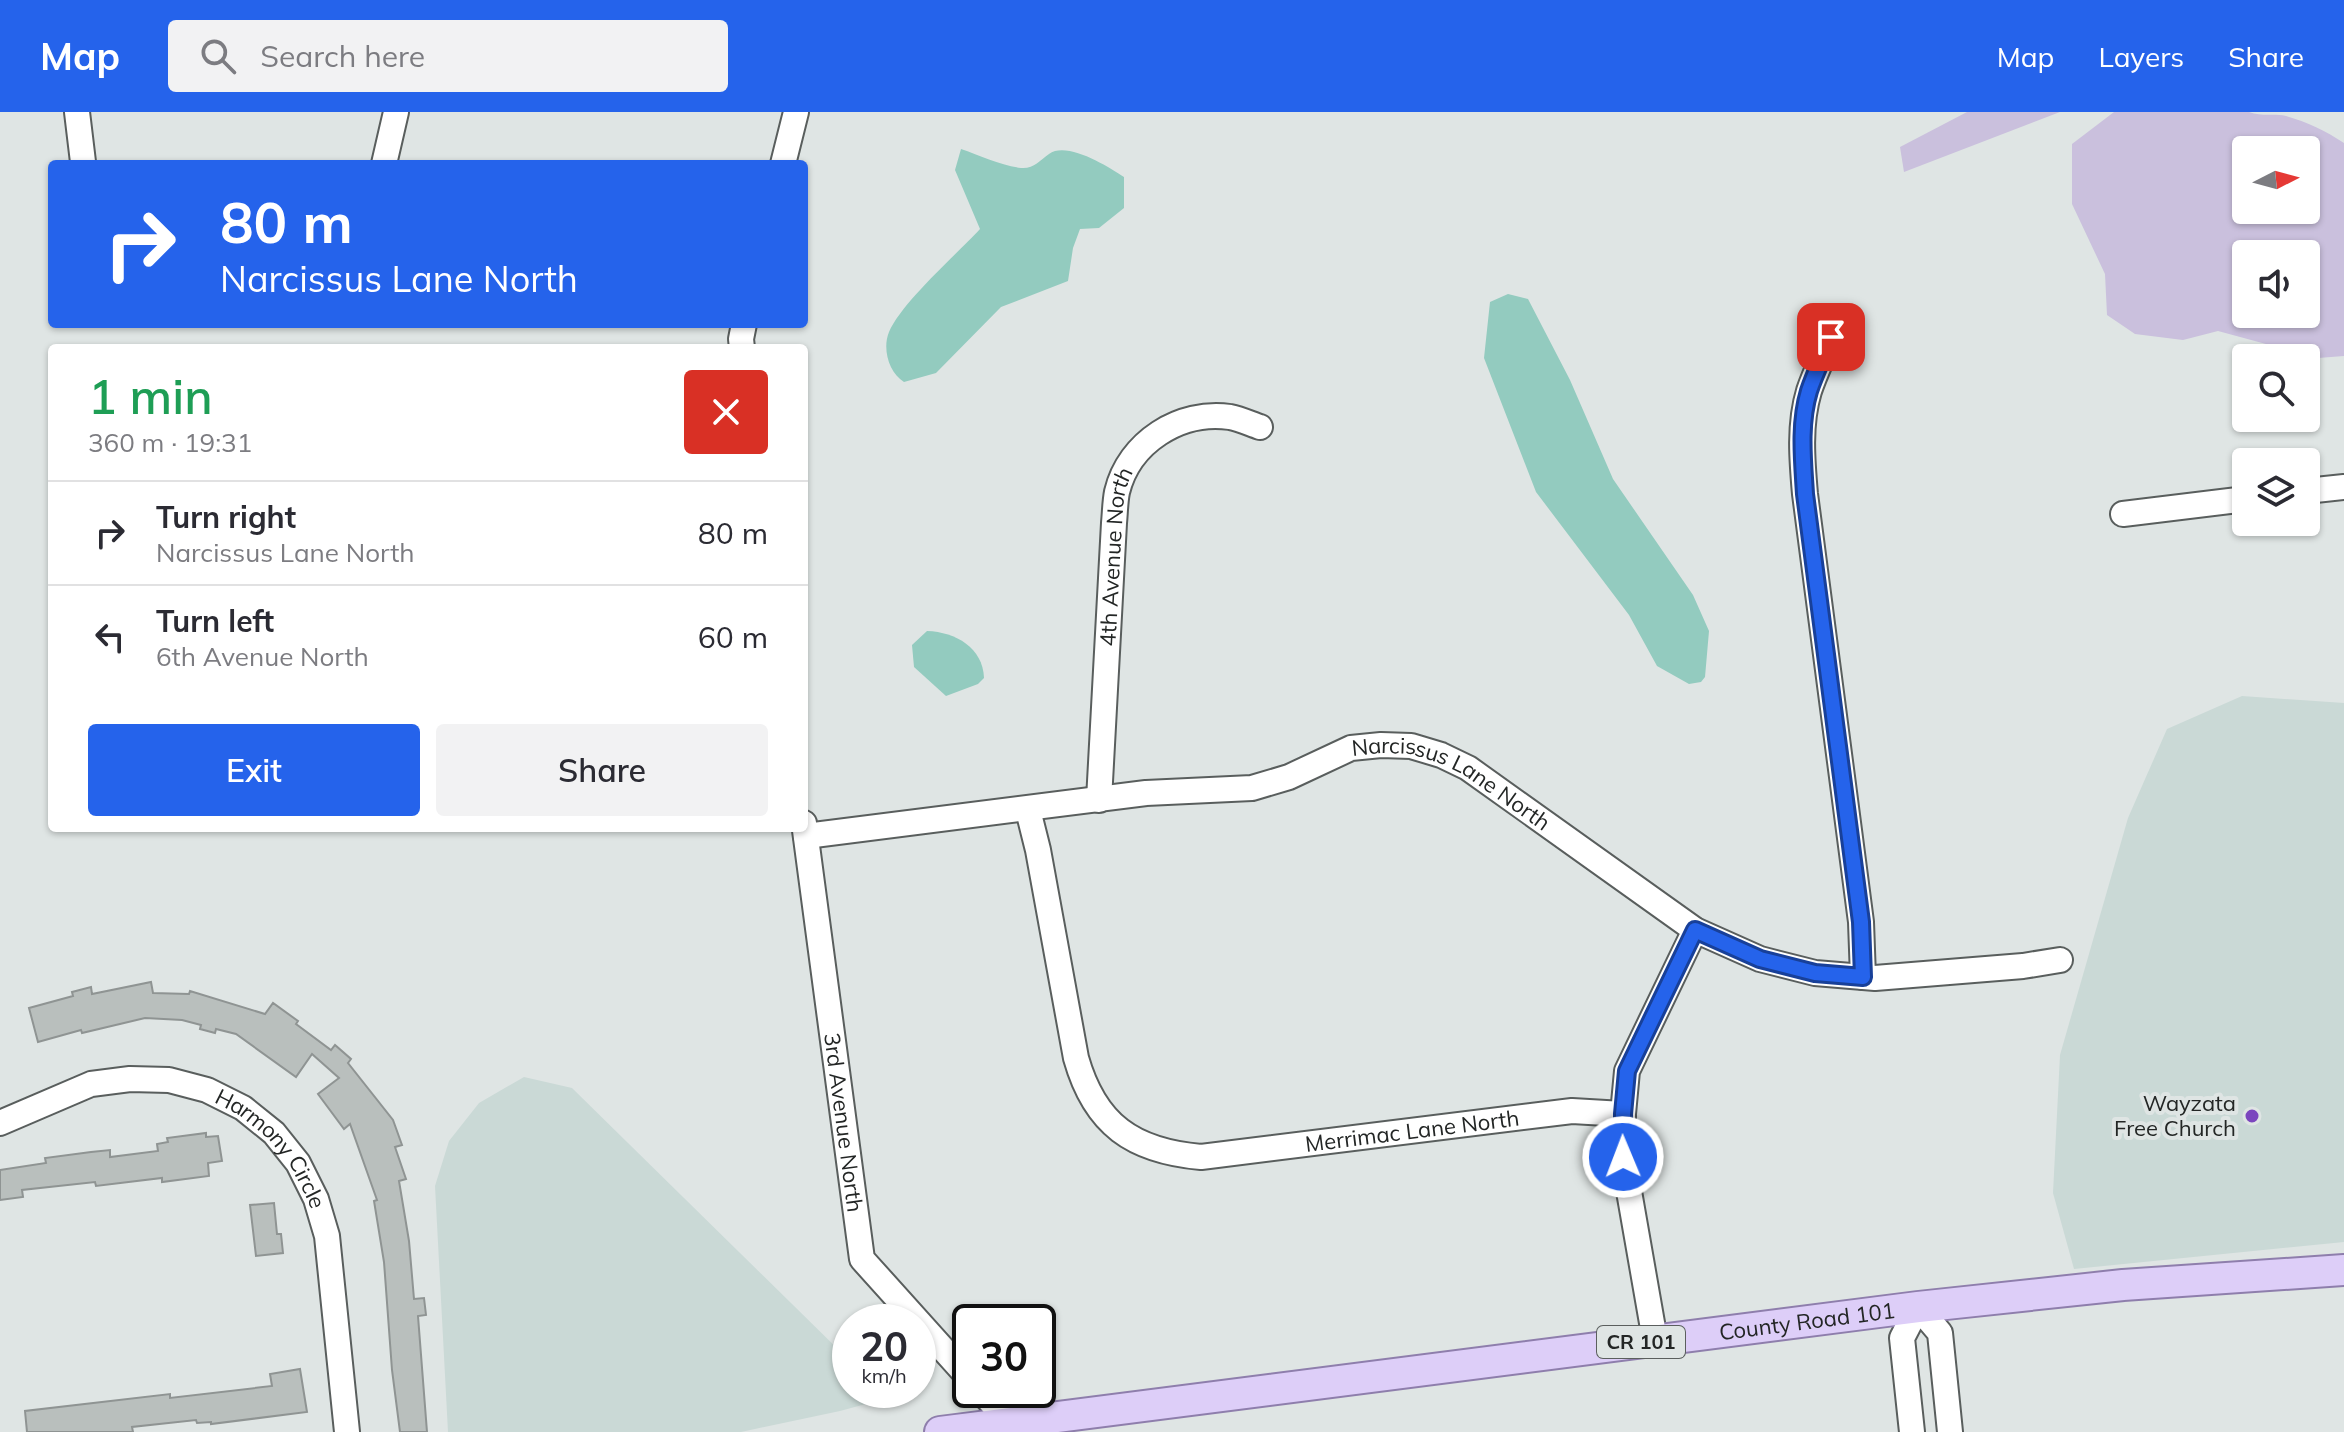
<!DOCTYPE html>
<html lang="en">
<head>
<meta charset="utf-8">
<style>
  body { margin:0; font-family:Mulish,sans-serif; background:#f2f2f3; color:#2b2b33; height:100vh; display:flex; flex-direction:column; font-size:30px; white-space:nowrap }
  * { box-sizing:border-box; margin:0 }
  p { font-size:26px; color:#7c7c81 }
  .icon { flex:none; width:44px; height:44px; fill:none; stroke:currentColor; stroke-width:2; stroke-linecap:round; stroke-linejoin:round }
  .map { position:relative; flex:1; overflow:hidden }
  .details { position:absolute; left:48px; top:232px; width:760px; height:488px; display:flex; flex-direction:column; background:#fff; border-radius:8px; box-shadow:0 2px 6px #0004 }
  .details>* { flex:none }
  .banner { position:absolute; left:48px; top:48px; width:760px; height:168px; border-radius:8px; box-shadow:0 2px 6px #0004; background:#2563eb; color:#fff; overflow:hidden }
  .needle { width:52px; rotate:84deg }
  .buttons { position:absolute; left:2232px; top:24px; display:grid; gap:16px }
  .buttons a { display:grid; place-items:center; width:88px; height:88px; border-radius:8px; background:#fff; box-shadow:0 2px 6px #0004; font-size:40px }
  .speed { position:absolute; left:832px; top:1192px; display:flex; gap:16px; font-size:40px; font-weight:700; text-align:center }
  .speed>* { display:grid; place-content:center; width:104px; height:104px; border-radius:50%; background:#fff; box-shadow:0 2px 6px #0004; line-height:1 }
  .speed small { font-size:20px; font-weight:400 }
  .speed .limit { border:4px solid #111; border-radius:12px; background:#fff; color:#111 }
  .pin { position:absolute; display:grid; place-items:center; width:68px; height:68px; color:#fff; margin:-34px; border-radius:16px; box-shadow:0 4px 12px #0006 }
  .me { position:absolute; width:88px; margin:-44px; rotate:359deg; stroke-linejoin:round; filter:drop-shadow(0 0 6px #0008) }
  .turn { display:flex; align-items:center; gap:28px; height:168px; padding:0 40px; font-size:36px }
  .turn .icon { width:104px; height:104px; stroke-width:2.5 }
  .turn b { display:block; font-size:56px; line-height:68px }
  .round { display:grid; place-items:center; flex:none; width:84px; height:84px; border-radius:8px; background:#f2f2f3 }
  .summary { display:flex; align-items:center; justify-content:space-between; height:136px; padding:0 40px }
  h1 { font-size:48px; font-weight:600; line-height:60px; color:#1e9e55 }
  .button { display:flex; gap:16px; margin-top:auto; padding:16px 40px }
  .button a { flex:1; height:92px; border-radius:8px; background:#2563eb; color:#fff; font-size:32px; font-weight:600; line-height:92px; text-align:center }
  .button a+a { background:#f2f2f3; color:#2b2b33 }
  ul { padding:0; list-style:none }
  li { display:flex; align-items:center; gap:24px; height:104px; padding:0 40px; border-top:2px solid #e1e1e2 }
  li div { flex:1 }
  li b { display:block; font-size:30px }
  li em { font-style:normal }
  header { display:flex; align-items:center; gap:48px; box-sizing:border-box; height:112px; padding:0 40px; background:#2563eb; color:#fff }
  header strong { font-size:38px }
  nav { display:flex; gap:44px; margin-inline-start:auto; font-size:28px }
  .search { width:560px; height:72px; background:#f2f2f3; display:flex; align-items:center; gap:20px; box-sizing:border-box; padding:0 28px; border-radius:8px; color:#7c7c81; font-size:30px }
  .map>svg:first-child { display:block }
</style>
</head>
<body>
<header>
<strong>Map</strong>
<div class="search"><svg class="icon" aria-label="search" viewBox="0 0 24 24"><circle cx="10" cy="10" r="6"/><path d="M15 15l6 6"/></svg>Search here</div>
<nav><a>Map</a><a>Layers</a><a>Share</a></nav>
</header>
<div class="map">
<svg width="2344" height="1320" viewBox="0 0 2344 1320">
  <rect width="100%" height="100%" fill="#dfe5e4"/>
  <g fill="#cad9d6">
    <polygon points="2242,584 2344,591 2344,1130 2074,1157 2053,1081 2060,943 2128,706 2167,617"/>
    <polygon points="524,965 572,976 850,1249 850,1278 880,1278 888,1286 840,1299 741,1320 448,1320 435,1074 449,1029 479,991"/>
  </g>
  <g fill="#cac0dd" fill-rule="evenodd">
    <polygon points="1967,0 2060,0 1904,60 1900,35"/>
    <path d="M2114,0h135c13,5 25,1 37,4 21,6 40,15 58,27v213l-26,2 -100,-27 -35,9 -48,-6 -28,-19 -2,-41 -33,-70v-60zM2246,38h60v60h-60zM2246,142h60v60h-60z"/>
  </g>
  <g fill="#93cbbf">
    <path d="M961,37c18,6 41,17 60,19 13,1 18,-7 28,-14 18,-13 58,12 75,23v31l-25,20 -19,1 -7,19 -5,33 -67,26 -65,66 -32,9c-15,-9 -22,-33 -15,-50 13,-30 67,-77 91,-103l-25,-59z"/>
    <polygon points="1508,182 1528,187 1570,268 1613,367 1693,483 1709,519 1705,565 1701,570 1689,572 1657,554 1629,503 1536,380 1484,246 1490,190"/>
    <path d="M927,519c29,1 56,17 57,47l-6,6 -32,12 -32,-29 -2,-22z"/>
  </g>
  <g fill="#b9bfbd" stroke="#8f9493" stroke-width="2">
    <polygon points="151,870 153,881 189,882 190,879 265,902 273,891 298,909 296,912 331,938 335,933 351,947 348,951 393,1008 402,1033 395,1035 406,1067 399,1069 409,1129 414,1187 424,1186 426,1203 418,1204 427,1320 400,1320 392,1258 384,1150 374,1089 377,1088 350,1012 344,1017 318,982 339,966 312,942 296,965 236,922 216,917 215,921 200,917 201,913 182,908 145,906 82,921 81,918 38,930 29,896 73,884 72,880 91,875 92,882"/>
    <polygon points="206,1021 206,1025 218,1024 222,1049 208,1051 209,1064 162,1070 162,1066 96,1074 95,1070 22,1078 23,1085 0,1088 0,1058 46,1051 45,1046 91,1040 110,1038 110,1045 158,1039 157,1032 168,1030 167,1026"/>
    <polygon points="274,1091 277,1122 281,1122 283,1141 256,1144 250,1093"/>
    <polygon points="300,1257 307,1300 211,1312 211,1310 197,1311 196,1308 132,1315 133,1320 27,1320 25,1299 170,1282 170,1286 272,1274 270,1262"/>
  </g>
  <g fill="none" stroke-linecap="round" stroke-linejoin="round">
    <g stroke="#595e5d" stroke-width="28">
      <g id="minor">
        <polyline points="77,0 83,50"/>
        <polyline points="384,52 396,0"/>
        <polyline points="783,52 796,0"/>
        <path d="M1831,225c-7,18 -16,36 -22,54 -10,33 -7,69 -4,103l56,428 2,55"/>
        <polyline points="742,236 741,227 744,212"/>
        <polyline points="2306,379 2344,375"/>
        <polyline points="2123,402 2246,387"/>
        <path id="s1" d="M1099,688l15,-277c1,-10 1,-21 3,-31 12,-50 63,-82 113,-75 10,2 21,7 30,10"/>
        <path id="s2" d="M1028,698l10,40 38,208c19,67 57,93 125,99l371,-46 51,3"/>
        <path id="s3" d="M804,711l58,436 108,120"/>
        <path id="s4" d="M806,724l340,-43 106,-5 37,-11 62,-29 30,-3 30,1 30,9 27,13 227,162 65,29 55,14 60,5 148,-12 37,-6"/>
        <path id="s5" d="M0,1011l91,-39 39,-5 39,1 38,10 36,18 31,25 24,30 18,36 11,37 20,196"/>
        <polyline points="1655,1228 1623,1045 1623,1002 1627,959 1695,818"/>
        <polyline points="980,1278 1009,1310"/>
        <polyline points="1912,1320 1902,1226 1918,1195 1940,1221 1950,1320"/>
      </g>
    </g>
    <g stroke="#8e7eac" stroke-width="34">
      <g id="major">
        <path id="s6" d="M940,1320l978,-125 205,-22 221,-15"/>
      </g>
    </g>
    <use href="#minor" stroke="#fff" stroke-width="24"/>
    <use href="#major" stroke="#ddcef8" stroke-width="30"/>
  </g>
  <g fill="none" stroke-linecap="round" stroke-linejoin="round">
    <g stroke="#184099" stroke-width="20">
      <path id="route" d="M1623,1045v-43l4,-43 68,-141 65,29 55,14 48,4 -2,-55 -56,-428c-2,-34 -6,-70 4,-103 6,-18 15,-36 22,-54"/>
    </g>
    <use href="#route" stroke="#2563eb" stroke-width="14"/>
  </g>
  <circle fill="#7b46be" stroke="#dfe5e4" stroke-width="3" cx="2252" cy="1004" r="8"/>
  <g text-anchor="middle" stroke-width="8" stroke-linejoin="round" paint-order="stroke">
    <rect fill="#dfe5e4" stroke="#5b5f5e" stroke-width="2" x="1597" y="1214" width="88" height="32" rx="6"/>
    <g font-size="20" font-weight="bold" fill="#232625">
      <text x="1641" y="1237">CR 101</text>
    </g>
    <g font-size="22" fill="#232625" stroke="#dfe5e4">
      <text dy="8" stroke="none"><textPath href="#s1" startOffset="244">4th Avenue North</textPath></text>
      <text dy="8" stroke="none"><textPath href="#s4" startOffset="666">Narcissus Lane North</textPath></text>
      <text dy="8" stroke="none"><textPath href="#s3" startOffset="302">3rd Avenue North</textPath></text>
      <text dy="8" stroke="none"><textPath href="#s2" startOffset="638">Merrimac Lane North</textPath></text>
      <text dy="8" stroke="none"><textPath href="#s5" startOffset="306">Harmony Circle</textPath></text>
      <text dy="8" stroke="none"><textPath href="#s6" startOffset="874">County Road 101</textPath></text>
    </g>
    <g font-size="22" fill="#232625" stroke="#dfe5e4" text-anchor="end">
      <text x="2236" y="999">Wayzata<tspan x="2236" dy="25">Free Church</tspan></text>
    </g>
  </g>
</svg>
<div class="buttons">
<a><svg class="needle" viewBox="-14 -14 28 28"><path d="M0-13l5 13h-10z" fill="#e53935"/><path d="M0 13l5-13h-10z" fill="#7c7c81"/></svg></a>
<a><svg class="icon" aria-label="sound" viewBox="0 0 24 24"><path d="M4 9h4l5-4v14l-5-4H4zM17 9q2 3 0 6"/></svg></a>
<a><svg class="icon" aria-label="search" viewBox="0 0 24 24"><circle cx="10" cy="10" r="6"/><path d="M15 15l6 6"/></svg></a>
<a><svg class="icon" aria-label="layers" viewBox="0 0 24 24"><path d="M12 4l9 5-9 5-9-5zM3 14l9 5 9-5"/></svg></a>
</div>
<div class="speed"><div>20<small>km/h</small></div><div class="limit">30</div></div>
<div class="pin" style="left:1831px;top:225px;background:#d93025"><svg class="icon" aria-label="arrive" viewBox="0 0 24 24"><path d="M6 21V4h12l-3 4 3 4H6"/></svg></div>
<svg class="me" style="left:1623px;top:1045px" viewBox="-20 -20 40 40"><circle r="17" fill="#2563eb" stroke="#fff" stroke-width="3"/><path d="M0-11L8 9 0 5-8 9z" fill="#fff"/></svg>
<div class="banner">
<div class="turn"><svg class="icon" aria-label="right" viewBox="0 0 24 24"><path d="M7 20v-9h11M14 6l5 5-5 5"/></svg><div><b>80 m</b>Narcissus Lane North</div></div>
</div>
<section class="details">
<div class="summary"><div><h1>1 min</h1><p>360 m · 19:31</p></div><a class="round" style="background:#d93025;color:#fff"><svg class="icon" aria-label="close" viewBox="0 0 24 24"><path d="M6 6l12 12M18 6L6 18"/></svg></a></div>
<ul>
<li><svg class="icon" aria-label="right" viewBox="0 0 24 24"><path d="M7 20v-9h11M14 6l5 5-5 5"/></svg><div><b>Turn right</b><p>Narcissus Lane North</p></div><em>80 m</em></li>
<li><svg class="icon" aria-label="left" viewBox="0 0 24 24"><path d="M17 20v-9H6M10 6l-5 5 5 5"/></svg><div><b>Turn left</b><p>6th Avenue North</p></div><em>60 m</em></li>
</ul>
<div class="button"><a>Exit</a><a>Share</a></div>
</section>
</div>
</body>
</html>
